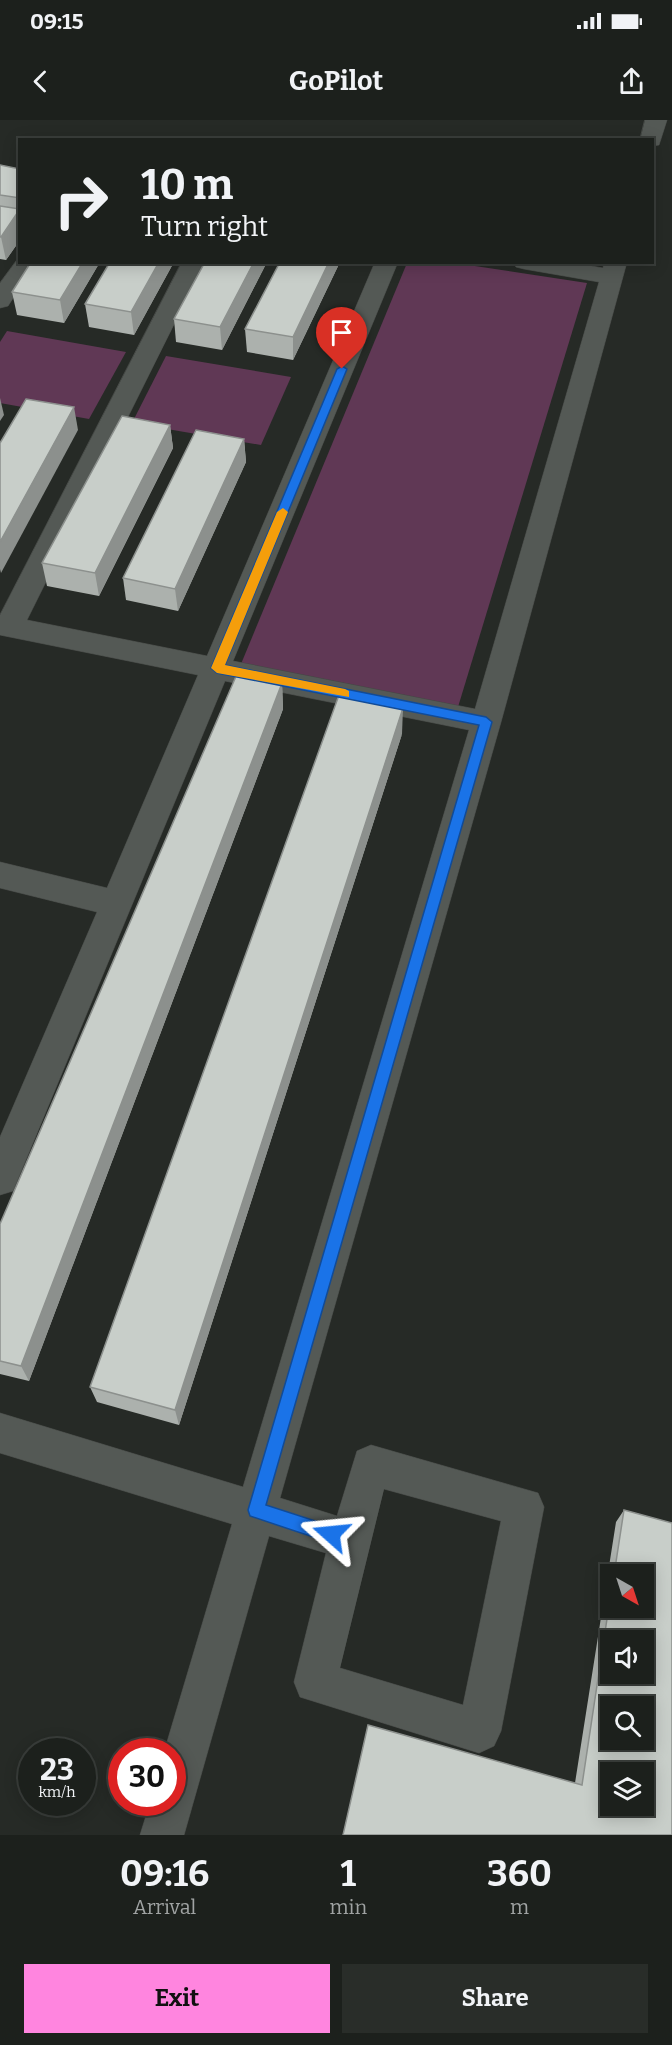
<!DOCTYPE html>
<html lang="en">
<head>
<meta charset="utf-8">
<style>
  body { margin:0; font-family:Bitter,serif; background:#292d29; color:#f1f3f6; height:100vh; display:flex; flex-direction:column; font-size:22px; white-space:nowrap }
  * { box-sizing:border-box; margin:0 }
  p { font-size:20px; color:#a0a3a3 }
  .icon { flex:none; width:33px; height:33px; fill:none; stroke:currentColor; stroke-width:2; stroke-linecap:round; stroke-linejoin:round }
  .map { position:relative; height:1715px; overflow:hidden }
  .drawer { display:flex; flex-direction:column; background:#1c201c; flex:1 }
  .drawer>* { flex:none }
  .banner { position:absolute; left:18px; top:18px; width:636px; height:126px; border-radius:0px; box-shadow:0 3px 15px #0003,0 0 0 2px #3a3e3b; background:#1c201c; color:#f1f3f6; overflow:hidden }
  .needle { width:39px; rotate:141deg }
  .tools { position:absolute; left:600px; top:1444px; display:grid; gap:12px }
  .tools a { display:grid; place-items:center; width:54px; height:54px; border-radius:0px; background:#1c201c; box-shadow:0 3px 15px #0003,0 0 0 2px #3a3e3b; font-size:30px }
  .speed { position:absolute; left:18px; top:1618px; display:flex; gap:12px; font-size:30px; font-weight:700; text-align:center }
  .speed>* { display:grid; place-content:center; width:78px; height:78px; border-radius:50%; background:#1c201c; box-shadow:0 3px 15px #0003,0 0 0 2px #3a3e3b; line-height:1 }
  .speed small { font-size:15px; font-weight:400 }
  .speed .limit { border:9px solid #d22; background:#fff; color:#111 }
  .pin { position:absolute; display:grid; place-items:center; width:51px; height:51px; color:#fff; margin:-62px -26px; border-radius:50% 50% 50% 0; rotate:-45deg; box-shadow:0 0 6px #0007 }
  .pin .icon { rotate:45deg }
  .me { position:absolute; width:66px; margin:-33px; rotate:288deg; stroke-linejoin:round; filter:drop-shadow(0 0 4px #0008) }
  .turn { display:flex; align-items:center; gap:21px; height:126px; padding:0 24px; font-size:27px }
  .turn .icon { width:78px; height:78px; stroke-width:2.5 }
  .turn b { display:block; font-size:42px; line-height:51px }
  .eta { display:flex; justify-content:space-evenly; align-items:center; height:102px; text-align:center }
  .eta b { font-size:36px; font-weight:700; line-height:42px }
  .action { display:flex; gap:12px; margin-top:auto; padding:12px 24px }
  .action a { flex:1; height:69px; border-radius:0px; background:#ff85df; color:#111; font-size:24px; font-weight:700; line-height:69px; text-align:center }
  .action a+a { background:#292d29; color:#f1f3f6 }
  .status { display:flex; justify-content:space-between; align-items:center; height:42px; padding:0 30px; background:#1c201c; direction:ltr }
  .status svg { height:16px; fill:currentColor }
  header { display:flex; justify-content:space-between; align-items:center; height:78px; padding:0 24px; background:#1c201c; font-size:27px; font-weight:700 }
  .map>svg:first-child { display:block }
</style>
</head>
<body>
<div class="status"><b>09:15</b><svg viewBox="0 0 49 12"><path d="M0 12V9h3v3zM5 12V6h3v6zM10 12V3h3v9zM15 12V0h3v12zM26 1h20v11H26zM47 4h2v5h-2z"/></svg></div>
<header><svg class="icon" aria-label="back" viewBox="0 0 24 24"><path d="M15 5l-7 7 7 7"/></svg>GoPilot<svg class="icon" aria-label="share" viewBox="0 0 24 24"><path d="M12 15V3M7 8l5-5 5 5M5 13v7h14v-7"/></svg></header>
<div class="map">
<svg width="672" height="1715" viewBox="0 0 672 1715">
  <rect width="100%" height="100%" fill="#262a26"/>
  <g fill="#603855">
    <polygon points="407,143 455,143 587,163 458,587 241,544"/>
    <polygon points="7,211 126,232 89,299 0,283 0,222"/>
    <polygon points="166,236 291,257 261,325 132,303"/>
  </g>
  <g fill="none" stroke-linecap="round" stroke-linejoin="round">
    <g stroke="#454845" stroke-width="1">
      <g id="minor">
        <polygon points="645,0 667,0 659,25 652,26 652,20 640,20"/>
        <polygon points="20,136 20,142 36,142 8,186 0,188 0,163"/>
        <path d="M182,142h23l-178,358 180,36 168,-394h23l-165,399 242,48 124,-427 -75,-13 -8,-2 -3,-5h55l35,6 1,-6h23l-126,460 -221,776 57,18 20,-65 14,-6 167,48 6,14 -43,224 -7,15 -15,7 -179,-56 -6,-15 32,-129 -57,-17 -85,299h-44l10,-32h22v-51h-8l68,-228 -232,-71v-40l243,74 226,-757 -244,-49 -207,498 -5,12 -13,4v-58l97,-225 -97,-24v-26l107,26 91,-213 -198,-40v-20zM384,1369l117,32 -38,184 -123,-37z"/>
      </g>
    </g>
    <use href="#minor" fill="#545955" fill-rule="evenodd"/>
  </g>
  <g fill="#acb1ad" fill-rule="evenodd">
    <polygon points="0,45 20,49 20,120 6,140 0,139"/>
    <polygon points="100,142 64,203 17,195 12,172"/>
    <polygon points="174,142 134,215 89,207 85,184"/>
    <polygon points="267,142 222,230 176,222 174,199"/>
    <polygon points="280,142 340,142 293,240 247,232 245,209"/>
    <polygon points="170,305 173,328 99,476 47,466 42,443"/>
    <polygon points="244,319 246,342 178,491 126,480 123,458"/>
    <polygon points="282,563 283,589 29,1261 0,1254 0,1104"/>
    <polygon points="402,614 179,1305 97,1282 90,1267"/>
    <path d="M624,1390l48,13v312h-329l25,-110 207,58 41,-261zM610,1455h34v33h-34zM610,1521h34v33h-34zM610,1587h34v33h-34zM610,1653h34v33h-34z"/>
  </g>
  <g fill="#8c908d">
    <polygon points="20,90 20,120 6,140 1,117"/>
    <polygon points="83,142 100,142 64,203 60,180"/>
    <polygon points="159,142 174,142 134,215 131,192"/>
    <polygon points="254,142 267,142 222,230 220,207"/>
    <polygon points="329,142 340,142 293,240 293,217"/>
    <polygon points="0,278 4,295 0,301"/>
    <polygon points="74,287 78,310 1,453 0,449 0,422"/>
    <polygon points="170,305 173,328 99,476 95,453"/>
    <polygon points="244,319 246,342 178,491 175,469"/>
    <polygon points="282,563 283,589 29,1261 21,1246"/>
    <polygon points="403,588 402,614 179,1305 175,1290"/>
  </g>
  <g fill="#c8cec9" stroke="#8c908d" stroke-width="1.5" fill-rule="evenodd">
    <polygon points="0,45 20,49 20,78 0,75"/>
    <polygon points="0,86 20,89 1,117 0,117"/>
    <polygon points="31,142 83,142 60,180 12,172"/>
    <polygon points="110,142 159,142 131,192 85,184"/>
    <polygon points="205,142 254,142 220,207 174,199"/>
    <polygon points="280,142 329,142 293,217 245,209"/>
    <polygon points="26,279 74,287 0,422 0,323"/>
    <polygon points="122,296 170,305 95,453 42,443"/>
    <polygon points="196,310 244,319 175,469 123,458"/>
    <polygon points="237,554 282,563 21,1246 0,1241 0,1104"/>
    <polygon points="339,575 403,588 175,1290 90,1267"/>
    <path d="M624,1390l48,13v312h-329l25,-110 214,60 28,-186v9h34v-33h-30zM610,1521h34v33h-34zM610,1587h34v33h-34zM610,1653h34v33h-34z"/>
  </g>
  <polygon fill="#1a73e8" stroke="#114b97" stroke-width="1.5" points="342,246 347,249 225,545 486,597 492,602 266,1385 337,1408 339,1414 337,1420 331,1423 250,1396 248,1390 479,605 217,553 211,548 337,249"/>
  <polygon fill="#f59e0b" points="283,388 288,392 225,545 345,569 349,571 349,577 217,553 211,548 277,392"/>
</svg>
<div class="tools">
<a><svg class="needle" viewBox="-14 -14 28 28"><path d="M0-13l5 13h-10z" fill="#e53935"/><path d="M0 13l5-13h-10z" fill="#a0a3a3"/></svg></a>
<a><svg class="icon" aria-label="sound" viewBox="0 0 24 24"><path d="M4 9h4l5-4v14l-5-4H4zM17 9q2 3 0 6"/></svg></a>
<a><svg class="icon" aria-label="search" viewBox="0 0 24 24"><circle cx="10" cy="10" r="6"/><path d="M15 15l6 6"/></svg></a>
<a><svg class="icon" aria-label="layers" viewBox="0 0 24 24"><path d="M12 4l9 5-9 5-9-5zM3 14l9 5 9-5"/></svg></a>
</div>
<div class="speed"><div>23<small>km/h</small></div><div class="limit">30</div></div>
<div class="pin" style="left:342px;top:249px;background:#d93025"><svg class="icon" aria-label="arrive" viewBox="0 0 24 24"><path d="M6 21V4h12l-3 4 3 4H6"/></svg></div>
<svg class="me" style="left:331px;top:1414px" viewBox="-20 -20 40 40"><path d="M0-17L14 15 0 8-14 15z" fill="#1a73e8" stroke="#fff" stroke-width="4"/></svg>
<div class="banner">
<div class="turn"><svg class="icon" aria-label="right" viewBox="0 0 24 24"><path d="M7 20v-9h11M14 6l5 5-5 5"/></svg><div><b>10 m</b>Turn right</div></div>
</div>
</div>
<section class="drawer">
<div class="eta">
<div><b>09:16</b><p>Arrival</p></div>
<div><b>1</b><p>min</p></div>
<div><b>360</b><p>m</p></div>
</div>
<div class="action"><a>Exit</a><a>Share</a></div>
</section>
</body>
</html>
